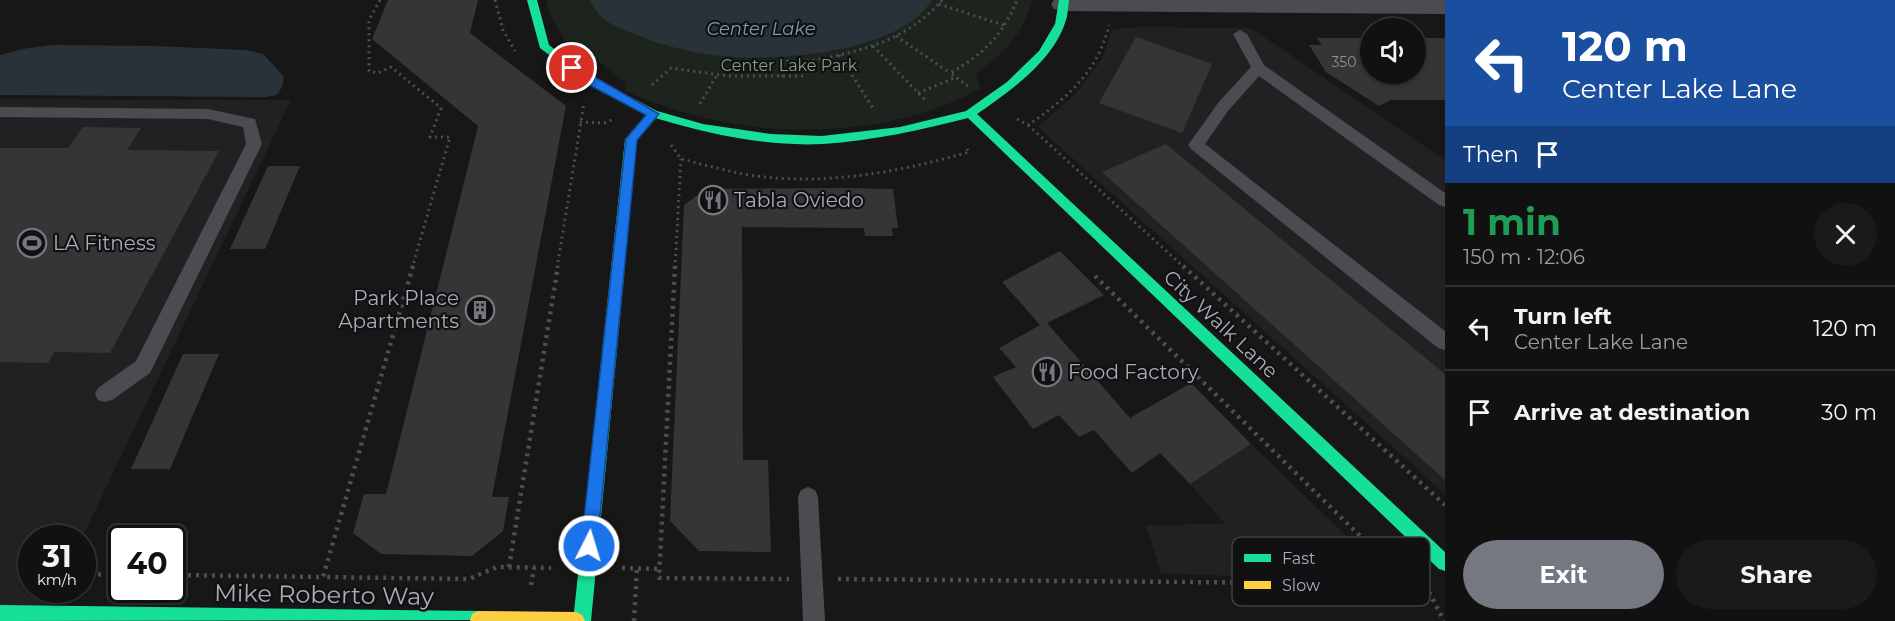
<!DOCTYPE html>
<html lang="en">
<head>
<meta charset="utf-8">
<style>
  body { margin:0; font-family:Montserrat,sans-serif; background:#1a1a1a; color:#f1f3f6; height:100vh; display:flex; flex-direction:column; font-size:22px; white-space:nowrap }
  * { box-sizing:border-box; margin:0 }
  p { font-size:20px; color:#9c9d9f }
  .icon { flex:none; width:33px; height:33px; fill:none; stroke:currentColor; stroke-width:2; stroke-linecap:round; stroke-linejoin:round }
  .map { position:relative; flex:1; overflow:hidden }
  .drawer { display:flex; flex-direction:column; background:#111; width:450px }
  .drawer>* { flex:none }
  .banner { background:#1a4fa0; color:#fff; overflow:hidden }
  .buttons { position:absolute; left:1360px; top:18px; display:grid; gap:12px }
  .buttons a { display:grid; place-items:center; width:66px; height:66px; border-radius:50%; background:#111; box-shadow:0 2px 4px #0004,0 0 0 2px #303131; font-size:30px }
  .speed { position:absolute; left:18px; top:525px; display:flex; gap:12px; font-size:30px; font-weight:700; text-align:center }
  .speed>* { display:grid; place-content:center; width:78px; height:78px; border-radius:50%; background:#111; box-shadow:0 2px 4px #0004,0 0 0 2px #303131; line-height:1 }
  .speed small { font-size:15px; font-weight:400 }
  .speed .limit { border:3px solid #111; border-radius:9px; background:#fff; color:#111 }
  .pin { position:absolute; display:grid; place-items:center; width:51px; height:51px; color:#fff; margin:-26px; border:3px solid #fff; border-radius:50%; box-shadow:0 2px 6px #0007 }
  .me { position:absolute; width:66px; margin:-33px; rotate:5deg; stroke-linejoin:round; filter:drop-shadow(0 0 4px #0008) }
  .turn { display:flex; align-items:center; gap:21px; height:126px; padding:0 18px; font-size:27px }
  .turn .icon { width:78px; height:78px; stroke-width:2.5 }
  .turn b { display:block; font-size:42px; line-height:51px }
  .then { display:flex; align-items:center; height:57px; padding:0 18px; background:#0003; gap:12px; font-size:22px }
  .round { display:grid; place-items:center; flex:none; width:63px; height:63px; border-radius:32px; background:#1a1a1a }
  .head { display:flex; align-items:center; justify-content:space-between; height:102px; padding:0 18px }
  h1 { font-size:36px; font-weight:700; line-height:45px; color:#1e9e55 }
  .button { display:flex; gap:12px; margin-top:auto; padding:12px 18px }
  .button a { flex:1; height:69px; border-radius:36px; background:#757880; color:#fff; font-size:24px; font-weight:700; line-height:69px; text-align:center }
  .button a+a { background:#1a1a1a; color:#f1f3f6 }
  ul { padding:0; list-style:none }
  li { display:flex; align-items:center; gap:18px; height:84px; padding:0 18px; border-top:2px solid #303131 }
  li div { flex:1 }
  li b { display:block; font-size:22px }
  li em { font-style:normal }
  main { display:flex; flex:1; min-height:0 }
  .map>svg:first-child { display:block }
</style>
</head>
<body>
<main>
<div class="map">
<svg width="1445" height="621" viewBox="0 0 1445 621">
  <rect width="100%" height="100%" fill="#171717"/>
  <g fill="#212123">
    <polygon points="1138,27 1251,28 1445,160 1445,494 1038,127 1075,94 1102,59 1112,29"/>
    <polygon points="0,99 291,100 82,538 32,538 32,590 58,590 43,621 0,621"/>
    <polygon points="1251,444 1395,583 1161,573 1146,525 1225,524 1190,484"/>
  </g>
  <path fill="#1d241e" d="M546,0h486c-8,35 -29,53 -56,74l5,15c-18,8 -36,17 -55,23 -98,30 -207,21 -301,-21l1,-8 -47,-37 -12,-2 -17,-30z"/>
  <g fill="#2a3239">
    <path d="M590,0h342c-32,51 -143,60 -197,57 -35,-2 -70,-10 -103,-24 -11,-4 -23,-9 -32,-17 -4,-5 -7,-11 -10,-16z"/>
    <polygon points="52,45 154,46 246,50 263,54 284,77 282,87 277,95 265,97 0,95 0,55 22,49"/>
  </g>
  <g fill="#353536">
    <polygon points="388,0 478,0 470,33 566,106 492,497 509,497 503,531 472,556 381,554 353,533 364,494 386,494 478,126 372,39"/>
    <polygon points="1136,37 1212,64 1182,133 1099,103"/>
    <polygon points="1317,38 1371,38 1371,74 1416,74 1416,38 1445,38 1445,100 1391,100 1379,106 1326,72 1309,45 1322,45"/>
    <polygon points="83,127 141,128 127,150 219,151 110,353 54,352 48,363 0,362 0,148 68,148"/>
    <polygon points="1166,144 1445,374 1445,480 1102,172"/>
    <polygon points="268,166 300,166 265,249 230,249"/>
    <polygon points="847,188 893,189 898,228 892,228 893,236 865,236 864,228 742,227 743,460 768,460 771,552 699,551 670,521 684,205 706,189"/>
    <polygon points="1060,251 1104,295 1047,323 1130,418 1191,383 1251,444 1190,484 1160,453 1132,473 1094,430 1079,437 1059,415 1033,429 993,377 1016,367 999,348 1040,325 1002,282"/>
    <polygon points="183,354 219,354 170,469 131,469"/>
  </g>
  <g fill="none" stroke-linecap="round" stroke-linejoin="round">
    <g stroke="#4d4e52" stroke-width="3" stroke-dasharray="2 4" stroke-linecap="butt">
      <polyline points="380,0 369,20 369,71 378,73 391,67 441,108 430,137 450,137 412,268"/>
      <polyline points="495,0 503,30 515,51"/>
      <polyline points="939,4 1006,26"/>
      <polyline points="896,36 950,73"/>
      <polyline points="873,46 925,100"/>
      <polyline points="839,55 873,108"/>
      <polyline points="783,77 782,65 787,61 808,61"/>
      <path d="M652,85l19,-17 57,8h74l7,-6 -1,-9c49,-8 101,-21 134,-61"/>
      <path d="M968,86l-18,-13c33,-18 53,-38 67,-73"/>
      <polyline points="918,93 955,78"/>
      <polyline points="700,104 717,75"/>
      <path d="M1017,119l11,6c38,-26 70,-53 81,-100"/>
      <polyline points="580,122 604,123 612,120"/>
      <polyline points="1028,125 1185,268"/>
      <path d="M671,145l10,14c21,5 41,11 62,15 76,13 153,-1 226,-22l-2,-3"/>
      <polyline points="557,268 584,103"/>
      <polyline points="675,268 681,159"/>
    </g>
    <g stroke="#4d4e52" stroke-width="4.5" stroke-dasharray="3 5" stroke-linecap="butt">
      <polyline points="413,266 323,577 469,579 497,567 551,568"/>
      <polyline points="675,266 659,578 789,579"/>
      <polyline points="1183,266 1445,505"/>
      <polyline points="509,567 558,266"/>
      <polyline points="622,568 660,569"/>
      <polyline points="82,574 122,575"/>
      <polyline points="172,575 323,577"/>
      <polyline points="838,579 1409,584 1095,276"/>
      <polyline points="531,585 534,568"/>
      <polyline points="1429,592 1444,621"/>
      <polyline points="634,621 637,568"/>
    </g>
    <g fill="#4b4c50" fill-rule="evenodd">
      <polygon points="1240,30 1247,34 1264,65 1445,193 1445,207 1439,205 1259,76 1228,111 1205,144 1445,331 1445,350 1438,348 1191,149 1188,145 1191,141 1218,103 1251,67 1233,34"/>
      <polygon points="0,107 208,109 255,119 262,144 150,373 112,400 105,402 98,400 95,394 98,388 136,361 246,144 243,127 208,119 0,117"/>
      <polygon points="808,487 815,490 818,497 825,621 803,621 798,497 801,490"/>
    </g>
    <polygon fill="#4b4c50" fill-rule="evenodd" points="1054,0 1445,0 1445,14 1063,11 1054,9 1051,4"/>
    <g fill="#16e098" fill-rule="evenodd">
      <path d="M527,0h10l12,45 41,31 67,35 46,13 68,10 51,2 78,-9 66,-16 41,-29 32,-31 16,-27 4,-24h10c-1,7 -1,16 -4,23 -13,39 -56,69 -88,91l468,438v19l-6,-2 -471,-451c-48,12 -96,23 -145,26 -56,3 -114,-10 -168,-26l-18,22 -46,481h-18l52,-482 21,-24 -64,-35 -42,-32z"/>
      <polygon points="0,605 478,611 484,614 487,620 0,621"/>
    </g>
    <polygon fill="#ffcf43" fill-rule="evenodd" points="478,611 576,612 582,615 585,621 470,621 472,614"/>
  </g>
  <polygon fill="#1a73e8" stroke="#114b97" stroke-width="1.5" points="572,64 659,114 637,140 597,546 595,551 589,554 583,551 581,546 626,139 646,115 582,81 566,68"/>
  <defs>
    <g id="restaurant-ring" transform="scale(1.5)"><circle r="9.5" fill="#111113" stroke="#757880" stroke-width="1.5"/><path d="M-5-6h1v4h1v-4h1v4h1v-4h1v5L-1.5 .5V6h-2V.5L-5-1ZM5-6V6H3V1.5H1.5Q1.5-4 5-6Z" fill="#757880"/></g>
    <g id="stadium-ring" transform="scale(1.5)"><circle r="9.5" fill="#111113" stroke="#757880" stroke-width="1.5"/><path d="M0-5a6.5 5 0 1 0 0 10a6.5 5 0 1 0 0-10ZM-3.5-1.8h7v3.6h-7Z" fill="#757880"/></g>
    <g id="building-ring" transform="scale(1.5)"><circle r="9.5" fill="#111113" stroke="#757880" stroke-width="1.5"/><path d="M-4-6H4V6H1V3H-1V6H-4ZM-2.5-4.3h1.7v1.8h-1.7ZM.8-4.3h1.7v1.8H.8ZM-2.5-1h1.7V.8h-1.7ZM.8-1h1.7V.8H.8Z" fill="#757880"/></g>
  </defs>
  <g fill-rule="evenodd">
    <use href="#restaurant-ring" x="713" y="200"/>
    <use href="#stadium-ring" x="32" y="243"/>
    <use href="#building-ring" x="480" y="310"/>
    <use href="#restaurant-ring" x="1047" y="372"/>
  </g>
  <g text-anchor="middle" stroke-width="4.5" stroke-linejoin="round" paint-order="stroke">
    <g font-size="14" fill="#8b8f98">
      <text x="1344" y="67">350</text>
    </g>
    <g font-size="16" fill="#7fa381" stroke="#111113">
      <text x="789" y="71">Center Lake Park</text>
    </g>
    <g font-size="18" font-style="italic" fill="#7f9bb3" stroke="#111113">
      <text x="761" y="35">Center Lake</text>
    </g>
    <g font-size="20" fill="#a8adb8" stroke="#111113" text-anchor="start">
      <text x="734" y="207">Tabla Oviedo</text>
      <text x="53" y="250">LA Fitness</text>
      <text x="459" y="305" text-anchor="end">Park Place<tspan x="459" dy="23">Apartments</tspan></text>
      <text x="1068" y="379">Food Factory</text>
    </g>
    <g font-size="20" fill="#a8adb8" stroke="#111113">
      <text transform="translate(1221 324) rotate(43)" y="7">City Walk Lane</text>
    </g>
    <g font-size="24" fill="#a8adb8" stroke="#111113">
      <text transform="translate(324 595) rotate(1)" y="8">Mike Roberto Way</text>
    </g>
  </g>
  <rect x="1232" y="537" width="198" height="69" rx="9" fill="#111113" stroke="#3e4045" stroke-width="1.5"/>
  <rect x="1244" y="554" width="27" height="8" fill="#16e098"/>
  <rect x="1244" y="581" width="27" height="8" fill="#ffcf43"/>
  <g font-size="16" fill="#a8adb8">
    <text x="1282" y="564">Fast</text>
    <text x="1282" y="591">Slow</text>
  </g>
</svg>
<div class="buttons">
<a><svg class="icon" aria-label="sound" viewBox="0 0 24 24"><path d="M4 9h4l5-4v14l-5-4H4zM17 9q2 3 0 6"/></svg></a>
</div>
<div class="speed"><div>31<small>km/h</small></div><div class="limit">40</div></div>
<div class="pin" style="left:572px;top:68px;background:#d93025"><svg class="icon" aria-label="arrive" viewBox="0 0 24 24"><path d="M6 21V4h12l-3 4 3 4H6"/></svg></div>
<svg class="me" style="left:589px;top:546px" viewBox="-20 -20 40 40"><circle r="17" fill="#1a73e8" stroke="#fff" stroke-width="3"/><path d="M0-11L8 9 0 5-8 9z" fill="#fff"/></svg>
</div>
<section class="drawer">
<div class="banner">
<div class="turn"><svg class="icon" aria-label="left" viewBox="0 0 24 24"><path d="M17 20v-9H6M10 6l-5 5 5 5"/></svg><div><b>120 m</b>Center Lake Lane</div></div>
<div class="then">Then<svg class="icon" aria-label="arrive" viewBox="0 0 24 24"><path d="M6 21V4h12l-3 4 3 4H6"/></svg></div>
</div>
<div class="head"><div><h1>1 min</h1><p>150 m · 12:06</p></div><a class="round"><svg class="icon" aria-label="close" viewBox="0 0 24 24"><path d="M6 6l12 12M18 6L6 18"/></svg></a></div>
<ul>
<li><svg class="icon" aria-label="left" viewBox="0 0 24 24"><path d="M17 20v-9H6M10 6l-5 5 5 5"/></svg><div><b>Turn left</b><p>Center Lake Lane</p></div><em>120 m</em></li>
<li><svg class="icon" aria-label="arrive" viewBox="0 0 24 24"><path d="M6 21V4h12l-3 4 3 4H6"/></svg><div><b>Arrive at destination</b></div><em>30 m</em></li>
</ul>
<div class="button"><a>Exit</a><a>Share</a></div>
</section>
</main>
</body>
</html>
